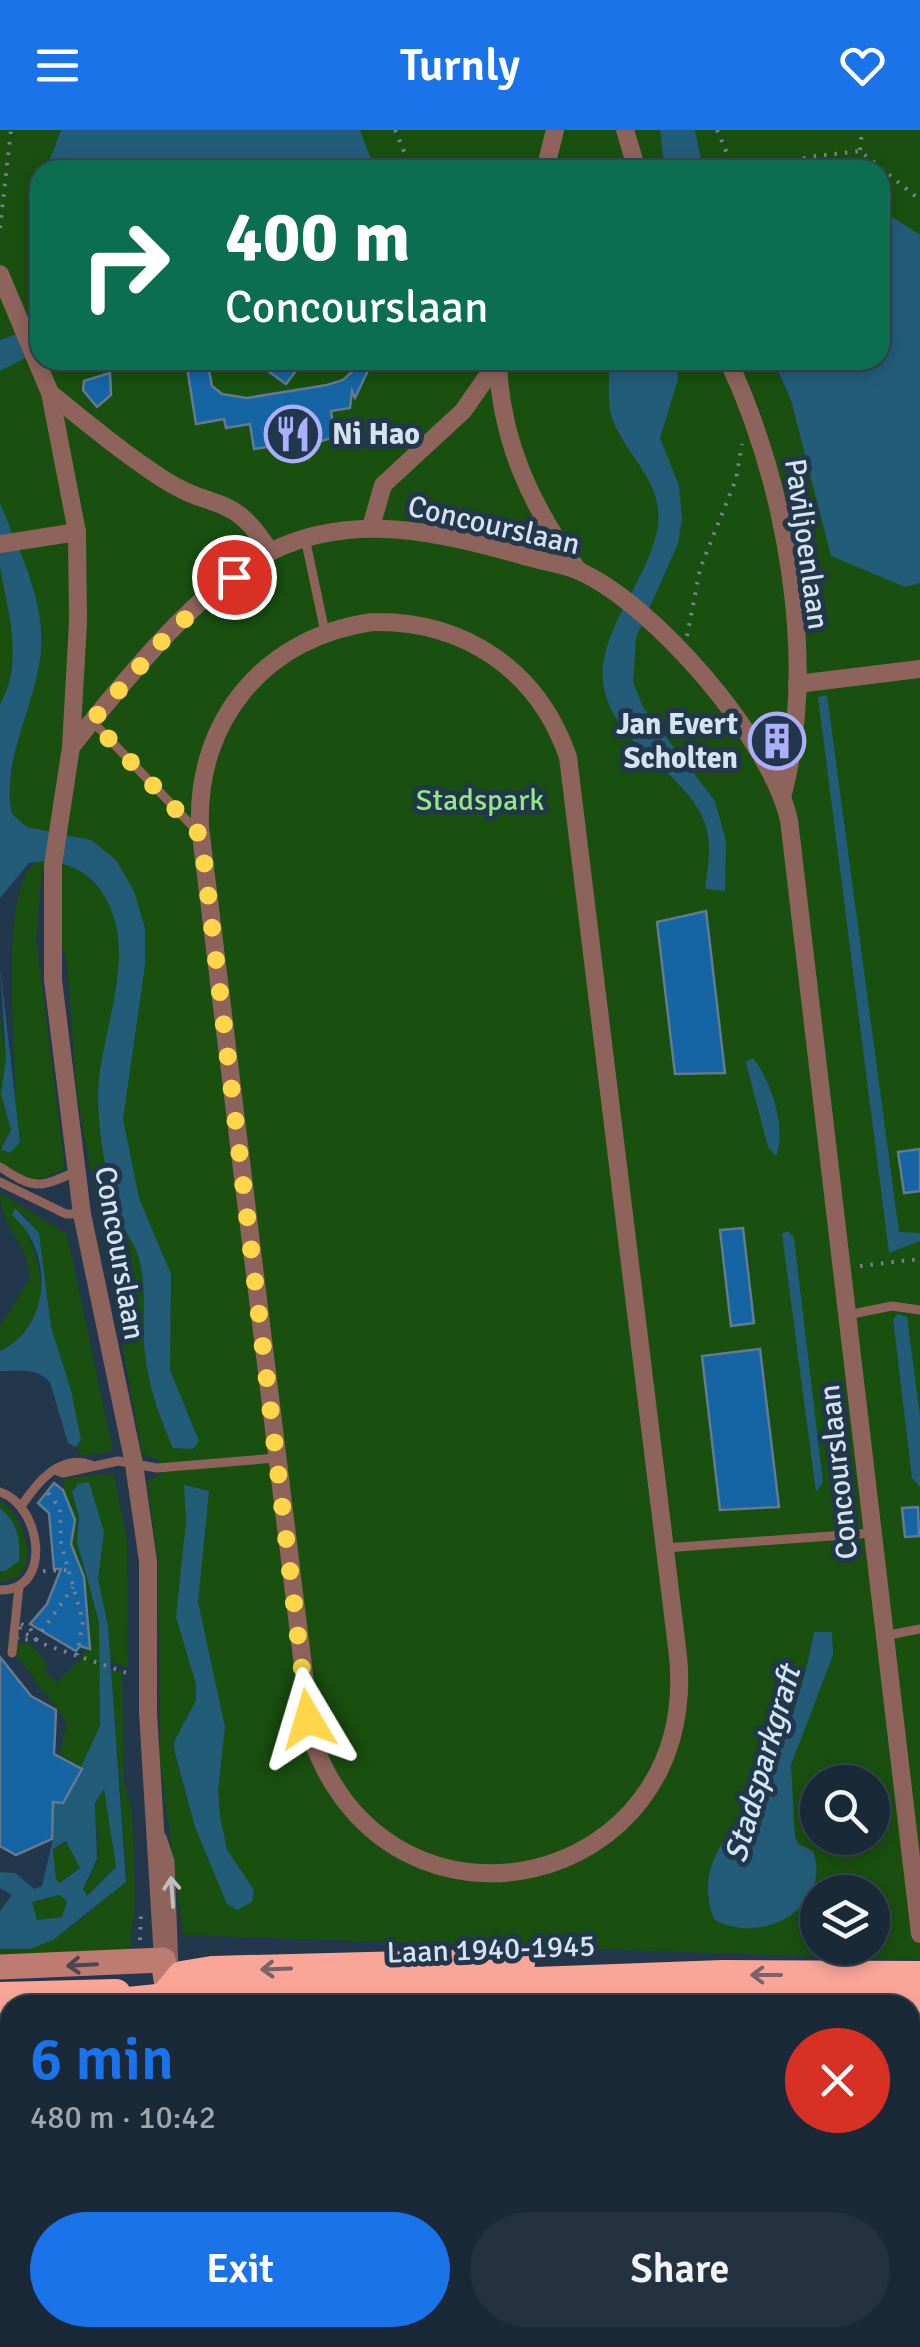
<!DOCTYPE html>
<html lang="en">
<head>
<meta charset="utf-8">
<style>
  body { margin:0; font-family:Signika,sans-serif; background:#233140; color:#f1f3f6; height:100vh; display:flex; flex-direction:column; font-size:38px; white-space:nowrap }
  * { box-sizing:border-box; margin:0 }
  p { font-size:32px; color:#9fa6ae }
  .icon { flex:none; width:55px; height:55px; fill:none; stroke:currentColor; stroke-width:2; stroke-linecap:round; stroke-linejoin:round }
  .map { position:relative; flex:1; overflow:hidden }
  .details { position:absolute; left:0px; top:1865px; width:920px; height:352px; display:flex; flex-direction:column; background:#1a2938; border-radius:30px 30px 0 0; box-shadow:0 5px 15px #0003,0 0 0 2px #384553 }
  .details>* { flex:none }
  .hud { position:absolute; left:30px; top:30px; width:860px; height:210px; border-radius:30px; box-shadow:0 5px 15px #0003,0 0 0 2px #384553; background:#0b6e4f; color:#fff; overflow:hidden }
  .tools { position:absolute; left:800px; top:1635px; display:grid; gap:20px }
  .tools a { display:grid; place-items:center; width:90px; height:90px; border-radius:50%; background:#1a2938; box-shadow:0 5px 15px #0003,0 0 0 2px #384553; font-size:50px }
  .pin { position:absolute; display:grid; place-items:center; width:85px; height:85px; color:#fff; margin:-42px; border:5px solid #fff; border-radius:50%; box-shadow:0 2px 10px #0007 }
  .me { position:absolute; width:110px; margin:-55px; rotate:353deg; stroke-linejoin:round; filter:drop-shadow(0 0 8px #0008) }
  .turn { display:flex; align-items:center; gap:35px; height:210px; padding:0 30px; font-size:45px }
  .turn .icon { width:130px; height:130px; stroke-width:2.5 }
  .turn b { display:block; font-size:70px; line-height:85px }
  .round { display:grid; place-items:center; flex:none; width:105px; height:105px; border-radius:52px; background:#233140 }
  .summary { display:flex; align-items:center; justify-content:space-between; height:170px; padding:0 30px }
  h1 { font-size:60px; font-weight:600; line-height:75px; color:#1a73e8 }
  .cta { display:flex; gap:20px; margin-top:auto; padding:20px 30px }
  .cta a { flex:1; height:115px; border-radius:60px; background:#1a73e8; color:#fff; font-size:40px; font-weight:600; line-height:115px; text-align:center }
  .cta a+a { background:#233140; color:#f1f3f6 }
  header { display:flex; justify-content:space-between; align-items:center; height:130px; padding:0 30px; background:#1a73e8; color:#fff; font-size:45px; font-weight:600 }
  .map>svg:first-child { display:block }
</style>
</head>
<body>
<header><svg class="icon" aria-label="menu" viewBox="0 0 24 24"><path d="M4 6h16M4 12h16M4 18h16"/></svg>Turnly<svg class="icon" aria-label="heart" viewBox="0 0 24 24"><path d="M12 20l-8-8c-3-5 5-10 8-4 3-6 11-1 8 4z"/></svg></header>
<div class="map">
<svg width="920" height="2217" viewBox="0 0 920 2217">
  <rect width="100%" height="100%" fill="#22374b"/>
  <polygon fill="#453b2b" points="10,1960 10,2208 733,2208 734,2217 0,2217 0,1962"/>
  <g fill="#194f0f" fill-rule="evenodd">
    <path d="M0,0h920v1830l-737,-25 -23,-175 -2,-197 -11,-82 14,-7 -2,-14 -17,-6 -65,-359 -10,-132 -25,-95 -6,71 29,230 -32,13 -33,-19v-147l6,42 -5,36 10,36 -9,14 8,9c2,-23 6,-47 5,-70 -1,-50 -15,-208 24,-222l-12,-34 -15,-13 -3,-31 5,-23 -14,-52zM40,40h840v190h-840zM194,1574l25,177 -24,-54 -20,-74 -1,-11zM818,1652h54v56h-54zM818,1762h54v56h-54z"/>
    <path d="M0,1063l67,41 46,217 -31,5 -6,-9 4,-2 -9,-55 -20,-63 -10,-80 -14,-30 -12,-9c26,48 48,114 -15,143v-25l29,-46c2,-38 -29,-48 -29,-87z"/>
    <polygon points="113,1340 127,1409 128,1538 110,1531 98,1449 104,1402 75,1355 72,1362 79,1386 77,1412 99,1492 100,1596 83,1638 59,1625 67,1592 16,1525 16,1514 31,1514 48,1536 44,1542 57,1552 81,1529 85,1518 90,1519 90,1483 84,1447 71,1414 75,1389 63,1359 65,1348 113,1344"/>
    <path d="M0,1371c26,15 45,81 0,80z"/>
    <path d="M111,1540l11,3 2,109 8,29 3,89 -6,55 -129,7v-13c61,-1 85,-32 127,-73z"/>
    <path d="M104,1659l12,78 -29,29 -4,-6c7,-13 14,-24 15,-39 2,-21 -10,-46 6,-62z"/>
    <polygon points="68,1712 80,1738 60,1753 56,1751 53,1719"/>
    <polygon points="59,1765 67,1771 62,1787 37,1790 32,1772"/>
    <polygon points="910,1898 920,1898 920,2217 724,2217 723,2208 910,2208"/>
  </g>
  <g fill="#235c79" fill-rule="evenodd">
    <polygon points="61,0 360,0 375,40 46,40"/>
    <polygon points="660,0 695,0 703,40 665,40"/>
    <polygon points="880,79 920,105 920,453 905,457 831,426 791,270 773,230 880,230"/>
    <polygon points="40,196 40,220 0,241 0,210"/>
    <path d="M609,230h67l2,19 -18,59 19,48 3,33 -4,25 -42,93 -3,45 10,25 72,94 11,40 -1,50 -20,-2c2,-17 6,-36 3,-53 -8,-56 -84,-81 -102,-140 -18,-55 40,-110 51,-165 9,-47 -27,-70 -44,-110 -7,-18 -3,-42 -4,-61z"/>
    <path d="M0,373c18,46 45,96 41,147 -4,53 -41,111 -29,164l15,13 64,13 25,20 18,31 11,37v37l-22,154 16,79 32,76 -1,96 29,71 -6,8 -20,-1c-12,-27 -23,-57 -27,-87 -6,-35 3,-71 -8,-106 -3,-10 -10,-18 -14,-28 -17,-40 -26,-91 -26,-134 2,-58 35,-125 14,-181 -13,-37 -45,-56 -83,-49l-29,35v-194c25,-42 7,-94 0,-138 0,-20 0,-43 0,-63z"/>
    <polygon points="827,565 899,1102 920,1103 920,1111 889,1123 818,567"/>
    <polygon points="0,836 20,1012 10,1023 1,1019 11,1000 1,964 6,928"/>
    <path d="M753,928c18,22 34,72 23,98l-8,-9 -21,-80 -1,-6z"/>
    <path d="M15,1078l24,25 12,94 20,63 10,50 -5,7 -8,-4 -18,-61c-15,-15 -30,-11 -50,-11v-20c52,-24 54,-101 12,-136z"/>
    <polygon points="788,1101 794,1108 823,1352 816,1362 782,1104"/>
    <polygon points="898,1184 907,1187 920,1286 920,1357 912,1348 893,1189"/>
    <path d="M89,1352l15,50 -6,47 10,47 18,256 -73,58 -23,9h-30v-38l12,-16 -12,-7v-16l15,1 19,16 8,-3 11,-47v-37l11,1 36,-77 -1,-104 -22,-80 2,-26 -7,-24 6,-8zM104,1659l12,78 -29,29 -4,-7 14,-30 -2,-56zM66,1711l14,27 -20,15 -4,-3 -3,-31zM59,1765l8,6 -5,16 -25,3 -5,-18z"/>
    <polygon points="184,1355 209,1361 198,1472 225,1597 218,1661 220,1686 227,1720 254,1760 252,1772 237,1780 227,1774 195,1697 175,1623 174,1612 196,1570 196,1554 176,1487 186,1391"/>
    <path d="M0,1378c18,15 20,30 19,53l-15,11 -4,-1z"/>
    <path d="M814,1502h18l1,23 -42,110 4,72 3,7 15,7c20,57 -53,96 -99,68 -23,-61 26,-92 50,-139 24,-45 41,-98 50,-148z"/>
  </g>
  <g fill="#1564a4" stroke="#637a91" stroke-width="2.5">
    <polygon points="196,230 207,230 212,256 222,264 247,268 327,255 343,250 353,241 352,234 373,230 355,268 352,261 350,278 331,281 335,307 290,320 274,316 254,319 250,294 226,298 224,289 196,294 186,231"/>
    <polygon points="266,230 304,230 286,254 268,241"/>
    <polygon points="110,243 111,265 97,277 83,260 84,251"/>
    <polygon points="706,781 725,943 675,944 657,792"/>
    <polygon points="920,1019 920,1061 904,1063 898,1022"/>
    <polygon points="743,1098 754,1193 731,1196 720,1100"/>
    <polygon points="760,1219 779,1377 720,1380 702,1226"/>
    <polygon points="54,1353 63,1360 75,1390 71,1414 84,1447 90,1519 80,1516 76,1521 30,1494 47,1474 61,1439 54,1439 49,1383 38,1373"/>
    <polygon points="918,1377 919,1406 905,1407 902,1378"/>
    <polygon points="0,1527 31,1566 56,1580 54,1624 82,1639 63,1673 53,1672 52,1709 16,1725 0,1716"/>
  </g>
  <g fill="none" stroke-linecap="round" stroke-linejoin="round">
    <g stroke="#728394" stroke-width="4" stroke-dasharray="2.5 8" stroke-linecap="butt">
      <polyline points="395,0 412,40"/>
      <polyline points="717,0 734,40"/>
      <polyline points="860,20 862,0"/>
      <polyline points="763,40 808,27 860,21 920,70"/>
      <polyline points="0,98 11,0"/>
      <polyline points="58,234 83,230"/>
      <polyline points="687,506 700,439 736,349 742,314"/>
      <polyline points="860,1136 920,1129"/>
      <polyline points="48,1363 60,1378 61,1414 83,1491 77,1525"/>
      <polyline points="43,1441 68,1440"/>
      <polygon points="21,1494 30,1498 36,1510 17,1509"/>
      <polyline points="26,1504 43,1514 133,1545"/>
      <polyline points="36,1510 73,1457"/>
      <polyline points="140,1810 141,1785"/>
      <polyline points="910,1925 920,1926"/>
      <polyline points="910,1960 920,1955"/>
      <polyline points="227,2208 228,2217"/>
      <polyline points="290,2208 291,2217"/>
      <polyline points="711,2208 712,2217"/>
      <polyline points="798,2217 805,2208"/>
    </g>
    <g stroke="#8d635c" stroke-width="9">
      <polyline points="305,408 325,502"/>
      <polyline points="92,591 197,701"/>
      <path d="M0,1037c35,23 39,21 77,4"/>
      <polyline points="0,1052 66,1084 82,1084"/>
      <polyline points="847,1185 892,1176 920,1180"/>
      <polyline points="55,1340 63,1343 118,1331 157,1338 276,1328"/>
      <path d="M0,1362c41,13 54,99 0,98"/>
      <path d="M22,1375c15,-22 38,-52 69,-40"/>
      <polyline points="665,1418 872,1403"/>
      <polyline points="884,1506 920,1499"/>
      <polyline points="12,1523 19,1456"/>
      <polyline points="162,1707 170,1731 174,1840"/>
      <polyline points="0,2198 10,2198"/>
      <polyline points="555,2209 590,2208"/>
      <polyline points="412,2216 432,2216"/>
    </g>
    <g stroke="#8d635c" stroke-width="18">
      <polyline points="625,0 637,40"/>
      <polyline points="545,40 555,0"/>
      <polyline points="0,144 50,263 77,402 78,492 71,617 53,735 53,850 82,1084 134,1334 148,1431 148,1582 163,1830"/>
      <path d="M728,230c58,125 90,299 55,434"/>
      <path d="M498,231c2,79 34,147 80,209"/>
      <path d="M50,263c37,30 73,60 113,86 51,33 70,12 107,73"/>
      <polyline points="371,397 383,355 463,281 498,231"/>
      <polyline points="0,414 77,402"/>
      <path d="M372,492c92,-2 166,48 196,135l110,899c23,234 -287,305 -366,83l-112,-912c-4,-108 66,-190 172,-205z"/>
      <polyline points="797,554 920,539"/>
      <path d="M71,617c52,-64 125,-158 199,-195 83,-42 173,-19 258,5 16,5 36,7 51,14 75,33 192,169 210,249l131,1114"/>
      <polyline points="0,1980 10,1980"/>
    </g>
    <g stroke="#be7c71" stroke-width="25">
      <polyline points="0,1837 163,1830 170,1875"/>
      <polyline points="263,2208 264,2217"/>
    </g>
    <g stroke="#f9a699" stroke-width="30">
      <polyline points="169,1862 182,1846 212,1841 520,1833"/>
      <polyline points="207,1864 723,1845 920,1846"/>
      <polyline points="0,1867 116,1864"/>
      <polyline points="600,1875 920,1872"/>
      <polyline points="0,1897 10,1897"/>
      <polyline points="0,1925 10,1923"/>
      <polyline points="0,1950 10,1948"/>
    </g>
    <polyline stroke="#f9a699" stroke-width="30" points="118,1873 207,1864"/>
  </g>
  <defs><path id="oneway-shaft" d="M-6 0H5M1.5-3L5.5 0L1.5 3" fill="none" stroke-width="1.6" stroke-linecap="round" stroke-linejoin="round" transform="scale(2.5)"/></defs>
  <use stroke="#bfbcc3" href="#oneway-shaft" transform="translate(172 1762) rotate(-94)"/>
  <use stroke="#494854" href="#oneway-shaft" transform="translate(82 1835) rotate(177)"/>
  <g stroke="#78636a">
    <use href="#oneway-shaft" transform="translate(276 1839) rotate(178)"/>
    <use href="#oneway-shaft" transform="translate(766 1845) rotate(-180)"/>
  </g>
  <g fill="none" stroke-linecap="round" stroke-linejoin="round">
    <polyline stroke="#ffd54a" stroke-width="18" stroke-dasharray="0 32.4" points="234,447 170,502 92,591 201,706 308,1589"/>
  </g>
  <defs>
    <g id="restaurant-ring" transform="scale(2.875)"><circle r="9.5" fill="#22374b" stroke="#acaffb" stroke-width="1.5"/><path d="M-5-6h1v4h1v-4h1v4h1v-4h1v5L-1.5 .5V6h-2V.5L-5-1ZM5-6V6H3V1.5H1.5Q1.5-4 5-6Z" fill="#acaffb"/></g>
    <g id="building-ring" transform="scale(2.875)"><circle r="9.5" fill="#22374b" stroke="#acaffb" stroke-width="1.5"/><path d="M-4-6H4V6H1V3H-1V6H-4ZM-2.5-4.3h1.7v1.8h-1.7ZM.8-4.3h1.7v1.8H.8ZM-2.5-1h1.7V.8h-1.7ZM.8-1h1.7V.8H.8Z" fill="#acaffb"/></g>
  </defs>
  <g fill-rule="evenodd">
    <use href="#restaurant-ring" x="293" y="304"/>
    <use href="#building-ring" x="777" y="611"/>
  </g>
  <g text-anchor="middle" stroke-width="10" stroke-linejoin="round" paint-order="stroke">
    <g font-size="30" font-weight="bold" fill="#d5e2ef" stroke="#22374b" text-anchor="start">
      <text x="332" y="314">Ni Hao</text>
      <text x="738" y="604" text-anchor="end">Jan Evert<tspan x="738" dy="34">Scholten</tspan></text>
    </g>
    <g font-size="30" fill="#d5e2ef" stroke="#22374b">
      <text transform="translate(494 395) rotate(13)" y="10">Concourslaan</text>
      <text transform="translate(807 414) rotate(82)" y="10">Paviljoenlaan</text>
      <text transform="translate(120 1123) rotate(80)" y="10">Concourslaan</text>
      <text transform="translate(838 1342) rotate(-96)" y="10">Concourslaan</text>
      <text transform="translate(491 1819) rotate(-2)" y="10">Laan 1940-1945</text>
    </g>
    <g font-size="30" fill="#93e785" stroke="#22374b">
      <text x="480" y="680">Stadspark</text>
    </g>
    <g font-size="32" font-style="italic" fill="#cfe6f4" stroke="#22374b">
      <text transform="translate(762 1634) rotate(-74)" y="11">Stadsparkgraft</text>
    </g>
  </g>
</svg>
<div class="tools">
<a><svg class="icon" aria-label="search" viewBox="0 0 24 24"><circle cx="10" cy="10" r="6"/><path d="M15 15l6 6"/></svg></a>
<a><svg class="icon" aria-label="layers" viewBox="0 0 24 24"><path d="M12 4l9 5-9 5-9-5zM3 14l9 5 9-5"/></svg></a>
</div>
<div class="pin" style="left:234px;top:447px;background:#d93025"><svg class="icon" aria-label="arrive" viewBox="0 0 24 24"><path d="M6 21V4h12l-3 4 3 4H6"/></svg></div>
<svg class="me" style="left:308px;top:1589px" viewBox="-20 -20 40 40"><path d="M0-17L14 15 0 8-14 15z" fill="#ffd54a" stroke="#fff" stroke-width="4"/></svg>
<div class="hud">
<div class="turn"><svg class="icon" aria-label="right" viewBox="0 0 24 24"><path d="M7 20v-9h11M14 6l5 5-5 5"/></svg><div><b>400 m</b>Concourslaan</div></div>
</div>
<section class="details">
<div class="summary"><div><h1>6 min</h1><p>480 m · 10:42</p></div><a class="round" style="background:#d93025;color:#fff"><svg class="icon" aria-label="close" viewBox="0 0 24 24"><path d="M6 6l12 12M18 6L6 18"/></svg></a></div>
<div class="cta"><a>Exit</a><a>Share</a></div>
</section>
</div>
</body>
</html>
